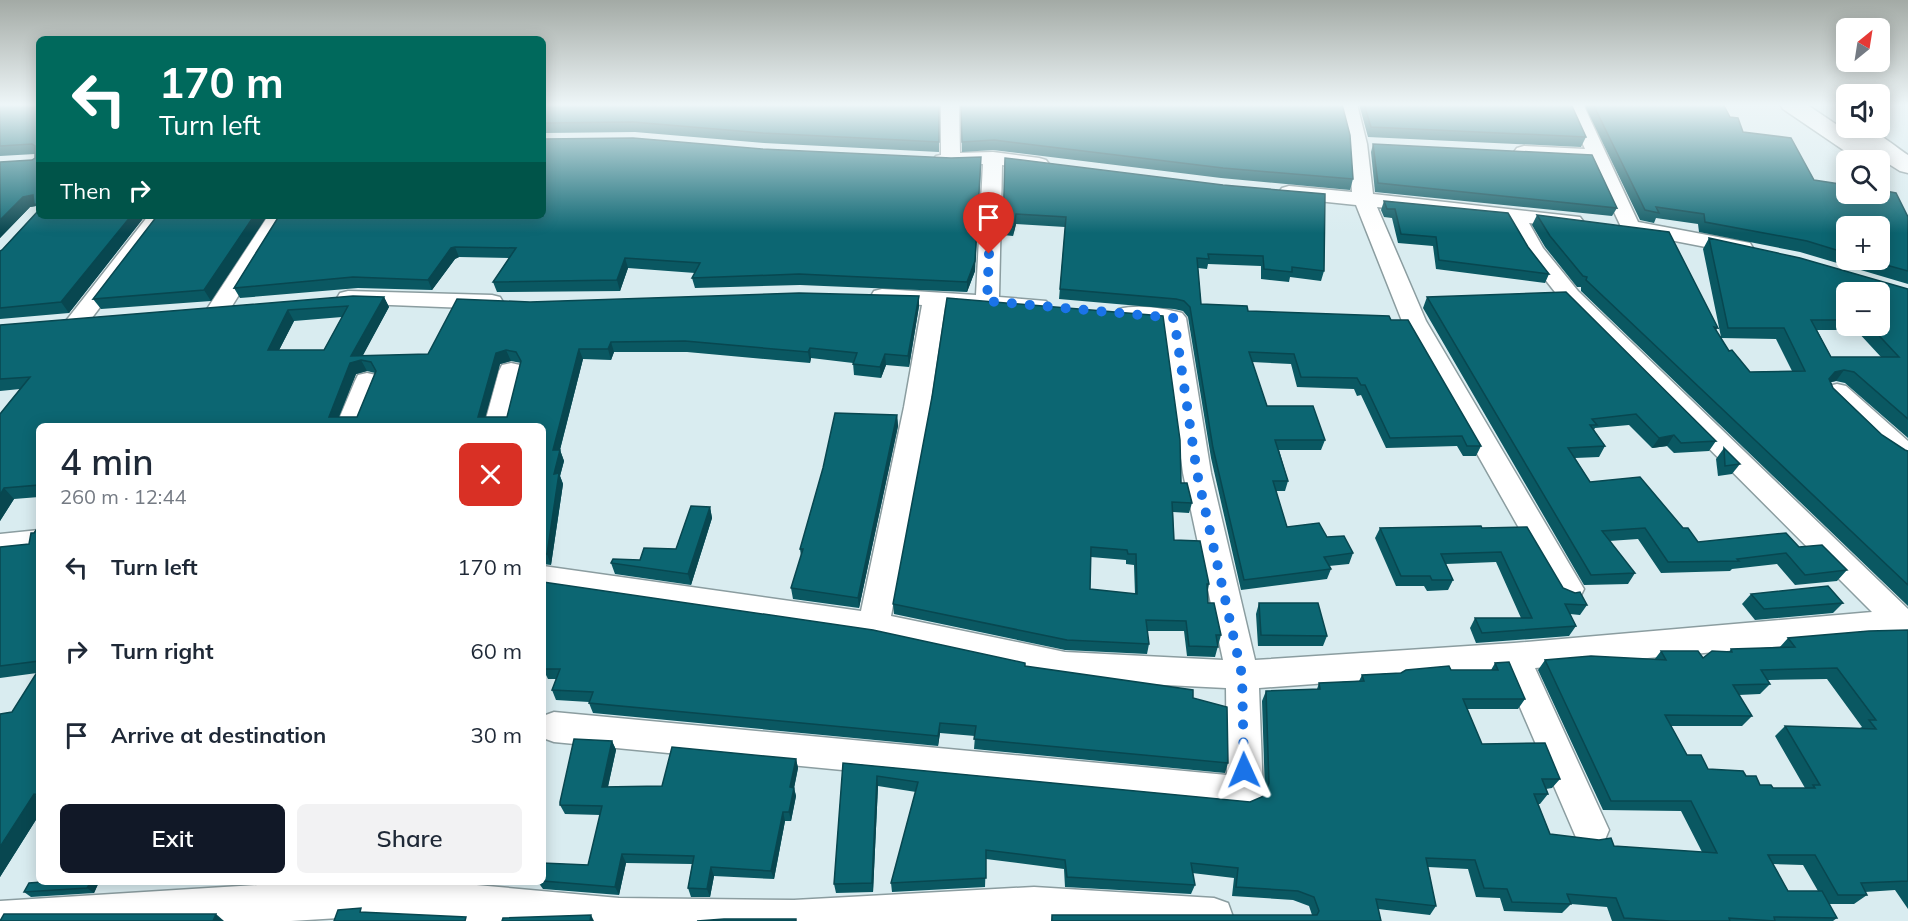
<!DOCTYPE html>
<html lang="en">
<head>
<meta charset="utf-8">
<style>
  body { margin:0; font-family:Mulish,sans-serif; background:#f2f2f3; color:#1f2937; height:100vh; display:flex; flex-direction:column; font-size:22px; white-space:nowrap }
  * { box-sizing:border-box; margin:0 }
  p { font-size:20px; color:#747a83 }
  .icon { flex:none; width:33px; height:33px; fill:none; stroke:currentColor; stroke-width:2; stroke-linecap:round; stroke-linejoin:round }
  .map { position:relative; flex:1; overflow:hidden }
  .details { position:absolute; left:36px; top:423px; width:510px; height:462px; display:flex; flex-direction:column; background:#fff; border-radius:9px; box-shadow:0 3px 15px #0003 }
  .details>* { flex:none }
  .top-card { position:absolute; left:36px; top:36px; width:510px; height:183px; border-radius:9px; box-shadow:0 3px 15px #0003; background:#00695c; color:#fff; overflow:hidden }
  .needle { width:39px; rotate:30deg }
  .tools { position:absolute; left:1836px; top:18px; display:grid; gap:12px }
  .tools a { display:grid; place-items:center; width:54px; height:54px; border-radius:9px; background:#fff; box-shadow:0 3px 15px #0003; font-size:30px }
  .pin { position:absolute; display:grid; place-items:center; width:51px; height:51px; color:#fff; margin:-62px -26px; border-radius:50% 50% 50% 0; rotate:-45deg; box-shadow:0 0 6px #0007 }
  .pin .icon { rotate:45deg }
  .me { position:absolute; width:66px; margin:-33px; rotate:359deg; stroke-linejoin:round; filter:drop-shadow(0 0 4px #0008) }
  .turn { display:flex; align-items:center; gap:21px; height:126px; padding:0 24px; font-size:27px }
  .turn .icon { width:78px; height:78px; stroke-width:2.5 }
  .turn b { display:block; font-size:42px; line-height:51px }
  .then { display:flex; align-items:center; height:57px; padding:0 24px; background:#0003; gap:12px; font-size:22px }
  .round { display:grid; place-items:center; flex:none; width:63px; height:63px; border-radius:9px; background:#f2f2f3 }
  .headline { display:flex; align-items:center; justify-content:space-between; height:102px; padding:0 24px }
  h1 { font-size:36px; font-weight:600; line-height:45px }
  .action { display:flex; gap:12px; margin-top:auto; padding:12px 24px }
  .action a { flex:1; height:69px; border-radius:9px; background:#111827; color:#fff; font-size:24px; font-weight:600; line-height:69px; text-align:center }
  .action a+a { background:#f2f2f3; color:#1f2937 }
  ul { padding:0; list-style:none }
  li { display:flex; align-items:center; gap:18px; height:84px; padding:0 24px }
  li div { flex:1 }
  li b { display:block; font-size:22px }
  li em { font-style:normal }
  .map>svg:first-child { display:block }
</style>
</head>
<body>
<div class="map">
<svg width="1908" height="921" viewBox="0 0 1908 921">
  <rect width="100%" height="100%" fill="#d9ecf0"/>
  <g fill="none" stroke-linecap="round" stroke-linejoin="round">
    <g stroke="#8b9da0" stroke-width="3">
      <g id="minor">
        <path d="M941,104h18l1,49 33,-1 46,6 7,2 3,4 -3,4 -7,2 -37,-5 -3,132 47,4 4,5 -4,5 -8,2 -93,-6 -15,100 -39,209 174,36 158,8 -40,-187 -20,-149 -44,-5 -4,-5 4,-5c18,-5 45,-1 63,4l4,5 25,155 44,187 259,-17 358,-31 -310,-311 -36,-46 -20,-35 -129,-13 49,114 158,268 -4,8 -11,4 -11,-4 -156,-276 -46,-116 -67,-7 -7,-2 -3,-4 3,-4 7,-2 63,6 -3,-48 -10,-40h18l10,40 6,50 207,23 3,4 -3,4 -7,2 -44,-4 14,25 35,43 330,318v26l-373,33 74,162 -5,12 -13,5 -13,-5 -74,-172 -245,18 4,105 -5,12 -13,4 -691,-67 -11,-4v-22l11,-4 673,63 -1,-87 -161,-8 -191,-42 -331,-48v-24l318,45 43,-204 18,-102 -48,-4 -3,-5 3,-5 8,-2 94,6 7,-131h-47l-3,-4 3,-4 5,-1z"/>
        <polygon points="1565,104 1583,104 1638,222 1750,243 1753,248 1750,253 1742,254 1623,231 1590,161 1517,156 1514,152 1517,148 1524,146 1585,149"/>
        <polygon points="148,216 169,216 85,327 77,329 69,327 65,322 69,317"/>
        <polygon points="268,216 288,216 227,314 219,316 211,314 207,309"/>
        <polygon points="348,291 492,295 500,297 503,302 500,307 492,309 340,303 337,298 340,293"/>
        <polygon points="511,363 520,365 523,371 510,426 484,426 499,371 502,365"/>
        <polygon points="367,373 376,375 379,381 362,426 336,426 355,381 358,375"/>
        <path d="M1837,384l9,2 62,55v22c-31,-9 -57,-43 -80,-65l-4,-6 4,-6z"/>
        <polygon points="39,530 39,552 0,556 0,534"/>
        <polygon points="305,882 443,882 619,898 794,900 1034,887 1214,898 1228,903 1233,917 1232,921 452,921 387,915 291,921 0,921 0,901"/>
      </g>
    </g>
    <g stroke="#8b9da0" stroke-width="3">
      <path id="secondary" d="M1780,104h26l43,29 3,-4c20,-5 40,16 56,26v18l-8,-2 -16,-10 -4,4v-5h-22l-75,-51z"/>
    </g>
    <use href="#minor" fill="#fff" fill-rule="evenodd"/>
    <use href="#secondary" fill="#fff" fill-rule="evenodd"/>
  </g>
  <g fill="#0a5862" fill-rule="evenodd">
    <polygon points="0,104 39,104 39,216 145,216 69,313 0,319 0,251 2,250 39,210 36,206 30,207 0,238 0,162 32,160 35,158 35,154 0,156"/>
    <polygon points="543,104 939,104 939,152 764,143 635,132 543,133"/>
    <polygon points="961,104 1353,179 1350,190 1221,178 993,150 962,152"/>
    <polygon points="1359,104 1571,104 1586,137 1581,147 1368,137"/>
    <path d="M1584,104h139l7,13 13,15 71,48 94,37v67l-108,-32 -101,-20 -1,-8 -42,-6 -2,5 -14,-3zM1846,226l34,34h-34z"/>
    <polygon points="1373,144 1617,208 1612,216 1375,192 1371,152"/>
    <polygon points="1005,158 1324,271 1321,281 1290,277 1289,282 1261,279 1261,266 1208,264 1207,269 1198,268 1201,304 1248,311 1391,320 1481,446 1476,456 1463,456 1457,446 1386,448 1361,395 1357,396 1354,389 1297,387 1291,364 1252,362 1267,406 1325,440 1321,450 1279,450 1288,481 1285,491 1276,491 1287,527 1327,537 1353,553 1349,564 1329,566 1331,569 1327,579 1241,590 1211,458 1188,317 1183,311 1174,309 1059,299 1065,227 1016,224 1013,236 1003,235"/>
    <polygon points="1384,201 1528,247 1549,274 1545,283 1436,269 1433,246 1398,243 1392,218 1384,217 1381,210"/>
    <path d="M1537,215l181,113 -2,2 5,7 -18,-88 6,-11 199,51v149l-63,-55 -9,-2 -5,1 2,6 49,47 23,15 3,1v155l-327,-315v-4h-4l-32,-40 -13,-22zM1846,292l34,34h-34zM1817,330h39l25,27h-50zM1721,338l55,1 16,32 -42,1 -21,-21z"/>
    <polygon points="267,216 211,301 101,309 93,299"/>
    <polygon points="279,216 975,271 967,292 800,285 695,288 692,278 695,273 628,268 620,291 497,292 493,282 509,258 459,257 455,259 432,290 358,288 240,298 234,288"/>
    <path d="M919,296v10l-10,61 -23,-2 -5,13 -27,-3 -1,-12 -42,-5 -1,5 -123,-11h-73l-3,8 -28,-1 -23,91 4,11 -4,15 3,8 -12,81 -8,-1v-138h-504v71l-25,2 -14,22v-107l20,-25 -20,2v-66l384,-28 5,10 -27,49 66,-2 102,-52zM342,317l-18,33h-45l15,-29zM511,361l10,2 -14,54h-22l15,-53zM367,371l8,2 -18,44h-18l17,-43z"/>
    <polygon points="1427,297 1716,441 1709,451 1674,453 1667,446 1652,448 1629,425 1595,428 1594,430 1605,446 1599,457 1575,458 1590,482 1683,528 1698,542 1799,547 1847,570 1837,581 1795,585 1777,564 1732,569 1730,571 1661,573 1638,539 1609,541 1635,573 1628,584 1584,585 1423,308"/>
    <polygon points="897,415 898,426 859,608 793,599 791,588 801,556 800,549"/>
    <polygon points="1724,448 1740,464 1732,474 1718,476 1716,459"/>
    <path d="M1181,483l11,20 -3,10 -16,-1 1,28 35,44 -1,6v13l13,32 -6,22 -28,-1 -3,-25h-37l2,13 -2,10 -82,-4 -171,-36 -1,-10zM1091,557l35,3v4l8,1 1,29 -45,-5z"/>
    <polygon points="710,507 712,518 691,585 615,574 611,563 640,560 676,549"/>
    <polygon points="39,526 39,815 0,877 0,714 12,712 37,673 0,678 0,547 29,544"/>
    <polygon points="1380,528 1482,528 1563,588 1587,605 1580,615 1570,614 1576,626 1569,636 1476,643 1470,628 1475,618 1521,618 1496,562 1446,564 1453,580 1448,590 1427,591 1424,586 1396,586 1375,538"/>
    <polygon points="543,582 1025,666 1193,698 1228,763 1225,773 974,749 975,736 940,733 938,746 593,713 589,703 589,702 556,700 552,690 556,679 548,679 546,675 543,675"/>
    <polygon points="1751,594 1843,603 1833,613 1755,620 1742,604"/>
    <polygon points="1259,603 1327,636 1323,646 1258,646 1256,614"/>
    <path d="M1908,630v279l-13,-19 -30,2 2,3 -13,9h-25l8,14 -4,3h-221l-5,-14 -36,-3 -9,9 -58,-2 -4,-13 -24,-1 -8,-28 -40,-2 8,39 -6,9 -52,-6 3,12h-330l1,-6h260l-3,-9 -16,-6 -61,-4 2,-18 -42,-5 3,12 -4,9 -126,-7 -1,-18 -78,-10 -1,28 -93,5 -1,-9 25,-91 -38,-6 -5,106 -37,1 -2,-9 9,-121 407,39 14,-6 1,-3 -3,-92 4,-10 51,-2 2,-6 40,-2 3,-6 89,-5h40l4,-7 30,36 -7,10h-51l15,35 78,35 -8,9 -6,1 2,5 -8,10h-2l12,30 64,12 88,6 -21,-41 -78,-1 -65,-140 7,-10h109l7,-9 42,7 26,-6 2,-3 48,-1 9,-10zM1827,679l35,48 -2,1 -75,-2 -10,10 30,52h-32l-13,-3 -14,-9 -38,-7 -21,-14 -16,-29h71l10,-10 -13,-21 21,-1 10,-10 -2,-4zM1773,864l30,1 15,26h-30z"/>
    <polygon points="612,741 616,750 608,787 662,786 796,759 798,768 794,788 796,796 791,821 785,821 774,879 714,876 710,897 691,897 688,888 692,864 626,863 619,895 543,889 538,882 543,882 543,863 588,865 600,815 565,814 560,805"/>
    <polygon points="42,882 99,882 94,893 31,897 24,892"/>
    <polygon points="229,882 255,882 255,883 232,884"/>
  </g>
  <g fill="#084750">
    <polygon points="981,166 975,271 967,292 967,282"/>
    <polygon points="33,195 34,204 36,206 30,207 0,238 0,220 23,197"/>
    <polygon points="1016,214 1016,224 1013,236 1014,227"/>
    <polygon points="131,216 145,216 69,313 61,302"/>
    <polygon points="254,216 267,216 211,301 204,290"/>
    <polygon points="455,247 459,257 455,259 432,290 428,280 451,248"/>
    <polygon points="625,258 628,268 620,291 617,280"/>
    <polygon points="919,296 919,306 909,367 908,356"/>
    <polygon points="384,297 389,307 360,361 361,360 367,371 356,374 335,426 329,417 351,356"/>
    <polygon points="288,310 294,321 274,360 268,350"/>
    <polygon points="611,342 614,352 611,360 608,349"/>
    <polygon points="810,348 811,358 810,363 808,352"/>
    <polygon points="579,349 583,359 557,461 553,450"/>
    <polygon points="506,350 511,361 500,364 483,426 478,417 496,353"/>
    <polygon points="885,354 886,365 881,378 880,367"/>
    <polygon points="1844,370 1836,381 1827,383 1835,372"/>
    <polygon points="897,415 898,426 859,608 858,598"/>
    <polygon points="1674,435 1667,446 1652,448 1659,438"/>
    <polygon points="560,450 564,461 560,476 563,484 551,565 547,554 554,474"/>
    <polygon points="4,488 14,499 0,521 0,495"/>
    <polygon points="710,507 712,518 691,585 688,574"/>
    <polygon points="940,723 940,733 938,746 938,736"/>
    <polygon points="612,741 616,750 606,795 602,787"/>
    <polygon points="796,759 798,768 794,788 796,796 791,821 789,812 790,787"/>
    <polygon points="877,776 878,786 873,892 872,883"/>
    <polygon points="34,794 39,799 39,815 0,877 0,847"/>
    <polygon points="783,812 785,821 774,879 771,871"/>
    <polygon points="622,854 626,863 619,895 615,887"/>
    <polygon points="711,867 714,876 710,897 707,889"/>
    <polygon points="91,882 99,882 94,893 87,888"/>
    <polygon points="216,914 224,921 213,921"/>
    <polygon points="591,915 594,921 590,921"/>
  </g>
  <g fill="#0c6672" stroke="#084750" stroke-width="1.5" fill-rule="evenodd">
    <polygon points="0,104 39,104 39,205 34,204 33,195 23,197 0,220 0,162 32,160 35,158 35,146 32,144 0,146"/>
    <polygon points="543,104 939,104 939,142 763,133 633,122 543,123"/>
    <polygon points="961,104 1342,104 1350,135 1353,179 1223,168 994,140 962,142"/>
    <polygon points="1364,104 1571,104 1586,137 1371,127"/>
    <polygon points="1593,104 1723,104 1730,117 1738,118 1743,132 1791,138 1814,180 1846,185 1846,194 1880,194 1880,190 1896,193 1908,217 1908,271 1868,260 1880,260 1880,226 1846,226 1846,253 1807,241 1705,222 1704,214 1656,207 1659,213 1645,210"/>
    <polygon points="633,138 762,149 951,158 981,157 975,261 967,282 799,274 692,278 700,263 625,258 617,280 493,282 516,248 455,247 451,248 428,280 353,277 234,288 279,216 543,216 543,139"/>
    <polygon points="1373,144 1592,155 1617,208 1378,183"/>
    <polygon points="1005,158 1223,185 1325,194 1324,271 1292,267 1292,272 1264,269 1263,256 1208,254 1209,259 1197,258 1201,304 1247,306 1248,311 1389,316 1391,320 1408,320 1481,446 1467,446 1462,436 1390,438 1365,385 1361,385 1357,378 1301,377 1294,354 1249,352 1267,406 1313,406 1325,440 1275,440 1288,481 1273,481 1287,527 1319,523 1327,537 1344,536 1353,553 1324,557 1331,569 1244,580 1213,448 1190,307 1184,301 1176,299 1060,289 1066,217 1016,214 1014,227 1003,226"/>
    <polygon points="1384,201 1508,213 1528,247 1549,274 1439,260 1436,237 1401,234 1395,209 1387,209"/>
    <polygon points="39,210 39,216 131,216 61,302 0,308 0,251 2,250"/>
    <path d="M1537,215l132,17 49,96 -4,-1 15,24 3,-1 18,22 55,-1 -21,-43h-56l-19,-90 91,20 108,31v130l-54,-47 -10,-2 -9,2 -6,7 4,9 49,47 23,15 3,1v134l-322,-305 1,-3 -4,-1 -33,-40zM1846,292h34v34h-10l29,31h-68l-20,-37h35z"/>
    <polygon points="157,216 254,216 204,290 93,299"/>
    <polygon points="1566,292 1716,441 1681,443 1674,435 1659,438 1636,414 1592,419 1597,425 1590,425 1605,446 1568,448 1590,482 1640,477 1683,528 1688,528 1698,542 1786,533 1799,547 1822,545 1847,570 1805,575 1786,553 1737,559 1739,561 1668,562 1645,528 1602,531 1635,573 1591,575 1427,297"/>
    <path d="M799,293l120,3 -11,60 -23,-2 -5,13 -27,-3 4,-11 -47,-5 -2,4 -123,-11 -74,1 -3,7h-29l-26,101h7l-6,24 5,-1 -12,81h-4v-128h-504v59l-35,3 -4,7v-81l30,-37 -30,2v-54l353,-29 31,1 -33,59 77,-2 29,-55 73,3zM348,306l-24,44h-56l20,-40zM506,350l10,2 5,9 -14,56h-29l18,-64zM361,360l10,2 5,9 -19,46h-28l21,-54z"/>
    <path d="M947,298l216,18 17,124 1,43h6l5,20 -20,-1 2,38 26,1 9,43h-2l1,19h6l7,32h-5l2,12 -29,-1 -3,-25 -40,-1 3,24 -82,-4 -174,-36 39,-207zM1091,547l36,3 1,4h8l1,40 -47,-5z"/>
    <polygon points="835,413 897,415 858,598 791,588 803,549 800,549 823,468"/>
    <polygon points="1724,448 1740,464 1725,466"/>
    <polygon points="691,506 710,507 688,574 611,563 613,559 640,560 644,548 676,549"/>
    <polygon points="39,526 39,661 0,666 0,547 29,544 31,533 34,533"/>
    <polygon points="1481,526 1482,528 1527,527 1563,588 1575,593 1580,592 1587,605 1565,604 1576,626 1482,633 1475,618 1532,618 1501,552 1441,554 1453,580 1432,580 1430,576 1401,576 1380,528"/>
    <polygon points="543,582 873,630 1025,663 1025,666 1193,690 1193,698 1227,707 1228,763 974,739 976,726 940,723 938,736 589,703 593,692 552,690 560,669 543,669 544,665 543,665"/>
    <polygon points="1828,586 1843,603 1764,609 1751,594"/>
    <polygon points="1259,603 1318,603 1327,636 1261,635"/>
    <path d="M1908,630v251l-47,2 6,12h-29l-23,-40h-47l20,36h34l15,27 -63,-1 1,4 -46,-3 1,3h-60l-46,-3 -8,-20 -49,-4 4,10 -59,-2 -5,-13 -23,-1 -9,-28 -49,-2 10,48 -60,-7 5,22h-329v-6h265l2,-4 -5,-14 -16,-6 -62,-4 2,-19 -47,-5 4,22 -128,-8 -2,-17 -79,-10v28l-95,5 27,-101 -41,-6 -5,107 -38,1 9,-121 407,39 14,-6 5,-13 -3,-92 54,-2 -1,-6 45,-2 -2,-6 39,-2 5,-3 43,-4 2,4h47l-3,-7 14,-1 16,37h-62l19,45 63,-1 15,36h-18l6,15h-14l16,40 49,6 12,-2 3,8 103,7 -26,-52h-80l-66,-141 46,-4 75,4 -5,-9h37l5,7 9,-7 20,1 -1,-3 64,-2 -7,-9 81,-7zM1837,668l39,52h-7l7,9 -91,-3 35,59h-7l2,3h-42l-2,-3h-11l-4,-9h-10l-3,-5 -35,-2 -7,-14h-14l-22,-40 87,1 -19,-31 37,-1 -9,-14z"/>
    <polygon points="39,669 39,795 34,794 0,847 0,714 12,712"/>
    <polygon points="574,739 612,741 602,787 662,786 672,747 796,759 790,787 794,788 789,812 783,812 771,871 711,867 707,889 688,888 694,856 622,854 615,887 543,881 543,863 588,865 602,806 560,805 560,802"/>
    <polygon points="42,882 91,882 87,888 24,892 29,883"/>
    <polygon points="361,908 360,912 466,917 465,921 334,921 338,910"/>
    <polygon points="4,914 216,914 213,921 0,921"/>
    <polygon points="591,915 590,921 502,921 503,918"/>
    <polygon points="724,919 796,919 796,921 697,921"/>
  </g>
  <linearGradient id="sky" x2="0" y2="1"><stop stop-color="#a3aaa5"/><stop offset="0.45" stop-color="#eef6f8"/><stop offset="1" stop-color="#eef6f8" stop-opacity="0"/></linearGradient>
  <rect width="1908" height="233" fill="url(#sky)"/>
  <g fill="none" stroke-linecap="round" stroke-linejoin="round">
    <polyline stroke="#1a73e8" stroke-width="10" stroke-dasharray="0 18" points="989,254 987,301 1174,318 1197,473 1242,675 1244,770"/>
  </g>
</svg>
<div class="tools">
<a><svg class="needle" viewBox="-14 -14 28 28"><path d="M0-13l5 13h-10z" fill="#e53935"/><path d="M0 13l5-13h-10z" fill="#747a83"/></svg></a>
<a><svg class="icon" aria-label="sound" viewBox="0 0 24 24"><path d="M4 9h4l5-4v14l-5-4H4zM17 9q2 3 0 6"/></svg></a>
<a><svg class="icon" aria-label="search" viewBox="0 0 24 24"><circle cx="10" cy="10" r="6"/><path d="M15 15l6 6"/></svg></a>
<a>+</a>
<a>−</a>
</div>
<div class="pin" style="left:989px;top:254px;background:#d93025"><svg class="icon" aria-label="arrive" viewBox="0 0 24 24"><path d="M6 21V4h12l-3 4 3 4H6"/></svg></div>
<svg class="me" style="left:1244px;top:770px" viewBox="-20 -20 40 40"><path d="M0-17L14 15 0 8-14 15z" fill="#1a73e8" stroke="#fff" stroke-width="4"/></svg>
<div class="top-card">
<div class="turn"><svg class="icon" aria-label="left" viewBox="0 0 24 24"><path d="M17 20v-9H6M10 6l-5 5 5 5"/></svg><div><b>170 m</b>Turn left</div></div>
<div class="then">Then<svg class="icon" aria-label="right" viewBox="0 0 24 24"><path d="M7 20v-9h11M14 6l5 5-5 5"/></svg></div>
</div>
<section class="details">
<div class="headline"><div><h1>4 min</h1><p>260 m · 12:44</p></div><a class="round" style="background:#d93025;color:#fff"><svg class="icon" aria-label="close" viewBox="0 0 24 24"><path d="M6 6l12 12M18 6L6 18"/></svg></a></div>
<ul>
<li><svg class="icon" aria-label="left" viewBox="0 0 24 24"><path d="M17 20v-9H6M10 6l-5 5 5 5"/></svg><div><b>Turn left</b></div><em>170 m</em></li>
<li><svg class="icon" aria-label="right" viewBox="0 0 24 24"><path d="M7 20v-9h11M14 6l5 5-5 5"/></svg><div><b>Turn right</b></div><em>60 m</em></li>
<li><svg class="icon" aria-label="arrive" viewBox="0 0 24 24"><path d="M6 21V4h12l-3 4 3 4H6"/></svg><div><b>Arrive at destination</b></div><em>30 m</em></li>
</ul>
<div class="action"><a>Exit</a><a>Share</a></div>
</section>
</div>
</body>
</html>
